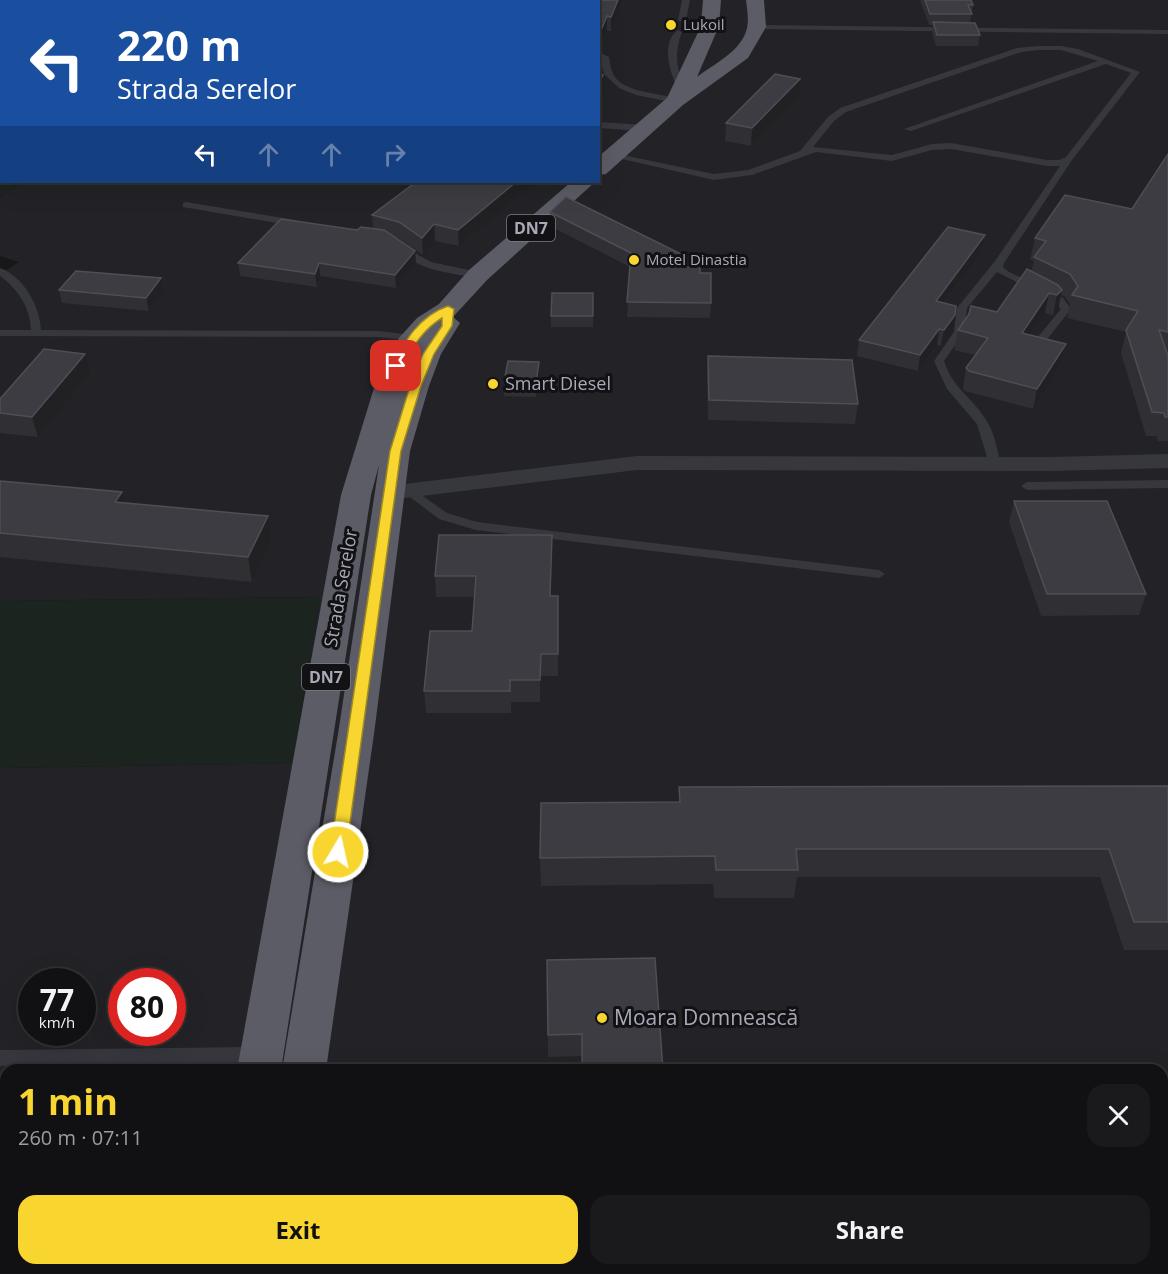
<!DOCTYPE html>
<html lang="en">
<head>
<meta charset="utf-8">
<style>
  body { margin:0; font-family:"Open Sans",sans-serif; background:#1a191b; color:#f1f3f6; height:100vh; display:flex; flex-direction:column; font-size:22px; white-space:nowrap }
  * { box-sizing:border-box; margin:0 }
  p { font-size:20px; color:#9c9d9f }
  .icon { flex:none; width:33px; height:33px; fill:none; stroke:currentColor; stroke-width:2; stroke-linecap:round; stroke-linejoin:round }
  .map { position:relative; flex:1; overflow:hidden }
  .side { position:absolute; left:0px; top:1064px; width:1168px; height:212px; display:flex; flex-direction:column; background:#111012; border-radius:18px 18px 0 0; box-shadow:0 6px 24px #0002,0 0 0 2px #303032 }
  .side>* { flex:none }
  .guide { position:absolute; left:0px; top:0px; width:600px; height:183px; box-shadow:0 6px 24px #0002,0 0 0 2px #303032; background:#1a4fa0; color:#fff; overflow:hidden }
  .speed { position:absolute; left:18px; top:968px; display:flex; gap:12px; font-size:30px; font-weight:700; text-align:center }
  .speed>* { display:grid; place-content:center; width:78px; height:78px; border-radius:50%; background:#111012; box-shadow:0 6px 24px #0002,0 0 0 2px #303032; line-height:1 }
  .speed small { font-size:15px; font-weight:400 }
  .speed .limit { border:9px solid #d22; background:#fff; color:#111 }
  .pin { position:absolute; display:grid; place-items:center; width:51px; height:51px; color:#fff; margin:-26px; border-radius:12px; box-shadow:0 3px 9px #0006 }
  .me { position:absolute; width:66px; margin:-33px; rotate:9deg; stroke-linejoin:round; filter:drop-shadow(0 0 4px #0008) }
  .turn { display:flex; align-items:center; gap:21px; height:126px; padding:0 18px; font-size:27px }
  .turn .icon { width:78px; height:78px; stroke-width:2.5 }
  .turn b { display:block; font-size:42px; line-height:51px }
  .lanes { display:flex; align-items:center; height:57px; padding:0 18px; background:#0003; justify-content:center; gap:30px; direction:ltr }
  .lanes .off { opacity:.35 }
  .round { display:grid; place-items:center; flex:none; width:63px; height:63px; border-radius:18px; background:#1a191b }
  .summary { display:flex; align-items:center; justify-content:space-between; height:102px; padding:0 18px }
  h1 { font-size:36px; font-weight:700; line-height:45px; color:#f8d62f }
  .button { display:flex; gap:12px; margin-top:auto; padding:12px 18px }
  .button a { flex:1; height:69px; border-radius:18px; background:#f8d62f; color:#111; font-size:24px; font-weight:700; line-height:69px; text-align:center }
  .button a+a { background:#1a191b; color:#f1f3f6 }
  .map>svg:first-child { display:block }
</style>
</head>
<body>
<div class="map">
<svg width="1168" height="1274" viewBox="0 0 1168 1274">
  <rect width="100%" height="100%" fill="#171618"/>
  <path fill="#232226" fill-rule="evenodd" d="M200,0h968v1274h-1168v-506l293,-5 27,-166 -320,4v-327l19,-12 -19,-6v-59l20,-15h578v-180zM32,981h50v51h-50zM122,981h50v51h-50zM6,1070h1156v199h-1156z"/>
  <g fill="#1c241f">
    <polygon points="0,0 200,0 203,1 2,2 2,182 20,182 0,197"/>
    <polygon points="320,597 293,763 0,768 0,601"/>
  </g>
  <g fill="none" stroke-linecap="round" stroke-linejoin="round">
    <g fill="#37373e" fill-rule="evenodd">
      <polygon points="571,0 579,0 570,2"/>
      <polygon points="682,0 690,0 686,20 682,22 678,20"/>
      <polygon points="757,25 1168,30 1168,34 754,29 754,25"/>
      <path d="M678,30l4,2c-8,21 -6,37 4,56l-4,2h-3c-9,-15 -19,-48 -1,-60z"/>
      <path d="M1038,46h23l17,3 62,23 -68,88 -68,103 -1,4 6,5 54,26 8,11 -26,33h-8v-4l24,-29 -6,-7 -58,-30 -30,36 -3,24 -20,29c10,30 30,37 44,62 7,12 9,27 13,41l-2,3h-8l-2,-3 -12,-40 -30,-35 -13,-28 20,-29 3,-24 38,-47 65,-95h-13l-96,-17 -19,1 -40,11 -76,-9 -64,23 -38,5 -105,-24 4,-3 101,21 34,-4 52,-19 28,-34 12,-9 177,-60zM1038,50h23l37,11 -194,68 7,2 195,-67 25,9 -65,84 -7,3h-12l-96,-17 -19,1 -40,11 -79,-8 21,-26 12,-9 175,-60z"/>
      <path d="M598,52l11,5c1,5 1,10 3,14 7,24 52,20 68,30l-4,2 -40,-8 -17,-7 -15,-14z"/>
      <polygon points="598,122 646,125 650,128 646,131 598,128"/>
      <polygon points="186,202 295,220 300,223 295,226 183,207 183,203"/>
      <path d="M402,246l29,16 47,10 5,3 -5,3c-28,-5 -58,-7 -79,-27v-4z"/>
      <path d="M0,268c23,8 40,38 41,62l337,1 34,4 5,3 -5,3 -34,-4 -378,-1v-6h31c-1,-23 -13,-41 -31,-54z"/>
      <polygon points="1168,480 1168,488 1027,490 1021,486 1027,482"/>
      <polygon points="410,487 447,513 477,522 879,570 885,574 879,578 476,530 439,519 406,494 404,491 406,488"/>
      <polygon points="257,1047 263,1050 266,1055 263,1060 257,1063 0,1066 0,1050"/>
    </g>
    <polygon fill="#37373e" fill-rule="evenodd" points="1168,454 1168,468 1051,471 637,470 388,500 379,498 376,493 379,488 388,486 637,456 1051,457"/>
    <g fill="#5b5c66" fill-rule="evenodd">
      <path d="M703,0h18l-2,26 -22,51c17,-13 45,-26 50,-49 2,-8 0,-19 -1,-28h18l2,27 -18,31 -65,47 -77,69 -8,1v-18l69,-59 34,-72z"/>
      <polygon points="571,182 595,182 487,280 453,317 460,323 441,354 429,386 410,451 374,734 326,1070 282,1070 338,734 379,465 371,495 281,1070 237,1070 341,495 374,388 399,338 417,318 439,304 469,270"/>
      <polygon points="201,1269 249,1269 248,1274 200,1274"/>
      <polygon points="250,1269 298,1269 297,1274 249,1274"/>
    </g>
  </g>
  <g fill="#302f34">
    <polygon points="215,0 520,0 519,2 218,2"/>
    <polygon points="580,0 623,0 611,31 607,31 599,50 598,2"/>
    <polygon points="920,0 971,0 973,5 970,23 980,35 978,46 936,46 932,33 933,25 929,25"/>
    <polygon points="799,96 751,146 725,141 726,123"/>
    <polygon points="1168,154 1168,441 1158,441 1157,436 1146,436 1121,353 1126,332 1067,318 1070,304 1065,297 1061,295 1058,309 1053,315 1045,313 1030,335 1066,344 1061,364 1033,409 965,391 963,389 966,368 975,355 954,350 958,330 997,312 1031,271 1034,261 1030,260 1035,238 1132,209"/>
    <polygon points="536,182 459,246 435,241 423,255 400,239 394,237 415,251 416,264 396,288 320,276 317,287 240,276 238,263 357,230 373,229 372,215"/>
    <polygon points="550,212 700,273 711,303 710,318 627,317 630,267 550,226"/>
    <polygon points="985,235 983,251 944,303 952,331 941,346 937,345 918,371 857,356 859,340"/>
    <polygon points="161,278 164,291 149,311 62,303 59,290"/>
    <polygon points="593,293 593,327 551,327 551,316"/>
    <polygon points="708,356 858,404 855,424 708,420 707,376"/>
    <polygon points="90,374 38,437 0,433 0,399"/>
    <polygon points="540,376 536,397 504,396 504,382"/>
    <polygon points="0,481 122,492 124,503 268,516 272,541 252,582 0,557"/>
    <polygon points="1014,501 1146,594 1139,615 1041,616 1009,522"/>
    <polygon points="552,535 551,596 558,596 558,676 541,676 540,702 511,702 511,713 426,713 424,691 472,631 474,597 436,597 435,576"/>
    <polygon points="1168,786 1168,950 1124,950 1100,877 797,877 794,898 714,898 713,884 541,886 540,858 679,802 679,787"/>
    <polygon points="655,958 582,1056 548,1057 547,960"/>
  </g>
  <g fill="#212023">
    <polygon points="618,0 623,0 611,31 611,17"/>
    <polygon points="607,16 607,31 598,50 598,36"/>
    <polygon points="603,75 603,90 598,100 598,85"/>
    <polygon points="800,79 799,96 751,146 752,128"/>
    <polygon points="516,182 536,182 459,246 458,230"/>
    <polygon points="434,224 435,241 423,255 422,238"/>
    <polygon points="985,235 983,251 933,317 936,301"/>
    <polygon points="415,251 416,264 396,288 395,275"/>
    <polygon points="319,263 320,276 317,287 315,274"/>
    <polygon points="161,278 164,291 149,311 146,298"/>
    <polygon points="1062,290 1058,309 1053,315 1057,295"/>
    <polygon points="1049,293 1045,313 1018,352 1022,333"/>
    <polygon points="955,315 952,331 941,346 944,330"/>
    <polygon points="939,329 937,345 918,371 920,355"/>
    <polygon points="1066,344 1061,364 1033,409 1037,389"/>
    <polygon points="85,354 90,374 38,437 32,417"/>
    <polygon points="539,362 540,376 536,397 536,383"/>
    <polygon points="122,492 128,517 115,502"/>
    <polygon points="268,516 272,541 252,582 248,557"/>
    <polygon points="552,535 552,556 551,618 550,596"/>
    <polygon points="558,596 559,618 558,676"/>
    <polygon points="541,654 541,676 540,702 540,680"/>
  </g>
  <g fill="#3d3c42" stroke="#4e4e55" stroke-width="1.5">
    <polygon points="242,0 317,0 321,2 245,2"/>
    <polygon points="480,0 512,0 512,2 479,2"/>
    <polygon points="580,0 618,0 611,17 607,16 599,35 598,2 580,2"/>
    <polygon points="925,0 971,0 973,5 968,5 972,14 930,14"/>
    <polygon points="933,22 975,23 980,35 937,35"/>
    <polygon points="775,74 800,79 752,128 726,123"/>
    <polygon points="598,75 603,75 598,85"/>
    <polygon points="1168,154 1168,332 1159,330 1168,356 1168,417 1165,417 1164,413 1152,412 1126,330 1138,311 1072,295 1078,286 1070,274 1034,257 1046,241 1035,238 1065,195 1132,209"/>
    <polygon points="416,182 516,182 458,230 434,224 422,238 399,222 372,215"/>
    <polygon points="566,197 687,257 687,267 700,267 700,273 711,273 711,303 627,302 631,253 550,212"/>
    <polygon points="281,219 357,230 361,227 384,230 415,251 395,275 319,263 315,274 238,263"/>
    <polygon points="948,227 985,235 936,301 956,306 955,315 944,330 939,329 920,355 859,340"/>
    <polygon points="1027,269 1058,285 1062,290 1057,295 1049,293 1022,333 1066,344 1037,389 969,371 966,368 988,338 958,330 969,314 971,306 997,312"/>
    <polygon points="76,271 161,278 146,298 59,290"/>
    <polygon points="552,293 593,293 593,316 551,316"/>
    <polygon points="44,349 85,354 32,417 0,413 0,399"/>
    <polygon points="708,356 852,360 858,404 709,400"/>
    <polygon points="508,361 539,362 536,383 504,382"/>
    <polygon points="0,481 122,492 115,502 268,516 248,557 0,533"/>
    <polygon points="1014,501 1107,501 1146,594 1047,594"/>
    <polygon points="439,535 552,535 550,596 558,596 558,654 541,654 540,680 510,680 510,691 424,691 430,631 472,631 476,576 435,576"/>
    <polygon points="1168,786 1168,922 1134,922 1109,849 796,849 798,870 716,870 715,856 540,858 541,803 680,802 679,787"/>
    <polygon points="655,958 663,1070 582,1070 582,1034 548,1035 547,960"/>
    <polygon points="765,1068 765,1070 669,1070"/>
  </g>
  <path fill="#f8d62f" stroke="#a18b1f" stroke-width="1.5" d="M448,306l6,3 -2,17 -18,28 -13,32 -20,65 -55,401 -2,4h-11l-3,-4 60,-401 20,-65 13,-32 19,-28v-8c-21,13 -29,30 -42,50h-7l-2,-2c14,-25 28,-50 57,-60z"/>
  <g fill="#f8d62f" stroke="#121113" stroke-width="2">
    <circle cx="671" cy="25" r="6"/>
    <circle cx="634" cy="260" r="6"/>
    <circle cx="493" cy="384" r="6"/>
    <circle cx="602" cy="1018" r="6"/>
  </g>
  <g text-anchor="middle" stroke-width="6" stroke-linejoin="round" paint-order="stroke">
    <g font-size="15" fill="#a8aab9" stroke="#121113" text-anchor="start">
      <text x="683" y="30">Lukoil</text>
      <text x="646" y="265">Motel Dinastia</text>
    </g>
    <g fill="#121113" stroke="#7b7c87" stroke-width="1.5">
      <rect x="507" y="215" width="48" height="26" rx="4.5"/>
      <rect x="302" y="664" width="48" height="26" rx="4.5"/>
    </g>
    <g font-size="16" font-weight="bold" fill="#a8aab9">
      <text x="531" y="234">DN7</text>
      <text x="326" y="683">DN7</text>
    </g>
    <g font-size="18" fill="#a8aab9" stroke="#121113" text-anchor="start">
      <text x="505" y="390">Smart Diesel</text>
    </g>
    <g font-size="18" fill="#a8aab9" stroke="#121113">
      <text transform="translate(341 588) rotate(-80)" y="6">Strada Serelor</text>
    </g>
    <g font-size="21" fill="#a8aab9" stroke="#121113" text-anchor="start">
      <text x="614" y="1025">Moara Domnească</text>
    </g>
  </g>
</svg>
<div class="speed"><div>77<small>km/h</small></div><div class="limit">80</div></div>
<div class="pin" style="left:396px;top:366px;background:#d93025"><svg class="icon" aria-label="arrive" viewBox="0 0 24 24"><path d="M6 21V4h12l-3 4 3 4H6"/></svg></div>
<svg class="me" style="left:338px;top:852px" viewBox="-20 -20 40 40"><circle r="17" fill="#f8d62f" stroke="#fff" stroke-width="3"/><path d="M0-11L8 9 0 5-8 9z" fill="#fff"/></svg>
<div class="guide">
<div class="turn"><svg class="icon" aria-label="left" viewBox="0 0 24 24"><path d="M17 20v-9H6M10 6l-5 5 5 5"/></svg><div><b>220 m</b>Strada Serelor</div></div>
<div class="lanes"><svg class="icon" aria-label="left" viewBox="0 0 24 24"><path d="M17 20v-9H6M10 6l-5 5 5 5"/></svg><svg class="icon off" aria-label="ahead" viewBox="0 0 24 24"><path d="M12 20V5M6 11l6-6 6 6"/></svg><svg class="icon off" aria-label="ahead" viewBox="0 0 24 24"><path d="M12 20V5M6 11l6-6 6 6"/></svg><svg class="icon off" aria-label="right" viewBox="0 0 24 24"><path d="M7 20v-9h11M14 6l5 5-5 5"/></svg></div>
</div>
<section class="side">
<div class="summary"><div><h1>1 min</h1><p>260 m · 07:11</p></div><a class="round"><svg class="icon" aria-label="close" viewBox="0 0 24 24"><path d="M6 6l12 12M18 6L6 18"/></svg></a></div>
<div class="button"><a>Exit</a><a>Share</a></div>
</section>
</div>
</body>
</html>
